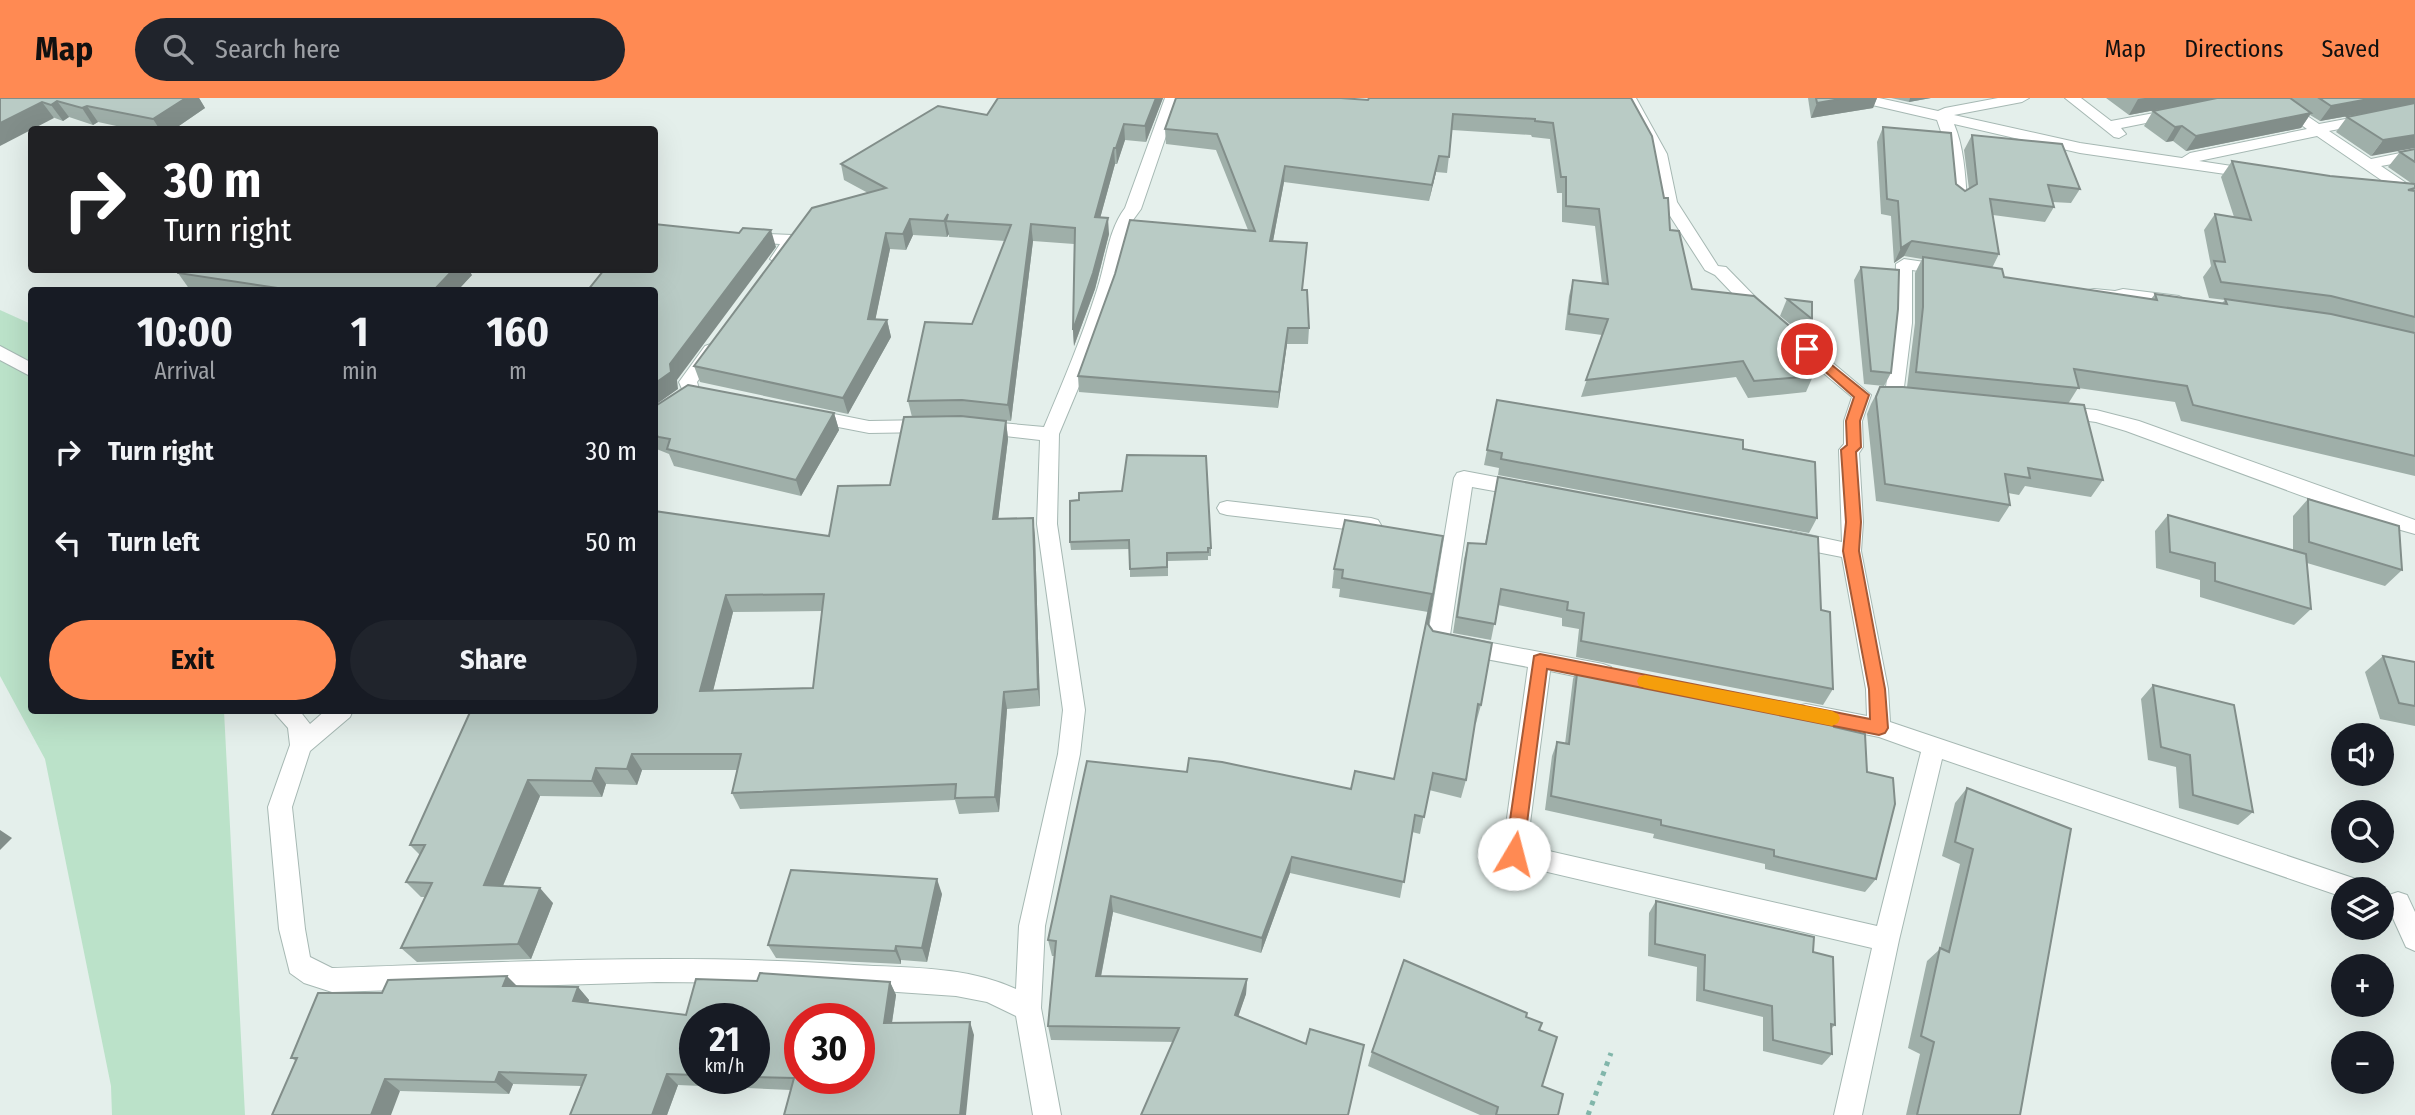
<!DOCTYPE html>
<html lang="en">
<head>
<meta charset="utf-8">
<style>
  body { margin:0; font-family:"Fira Sans Condensed",sans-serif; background:#20242c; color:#f1f3f6; height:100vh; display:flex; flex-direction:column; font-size:26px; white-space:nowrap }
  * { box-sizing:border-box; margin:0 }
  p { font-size:23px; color:#9ea1a6 }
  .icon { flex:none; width:38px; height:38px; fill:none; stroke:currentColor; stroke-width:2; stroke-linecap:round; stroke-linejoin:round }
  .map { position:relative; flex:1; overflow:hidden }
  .details { position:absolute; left:28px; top:189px; width:630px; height:427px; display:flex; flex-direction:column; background:#171b24; border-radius:7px; box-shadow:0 7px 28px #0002 }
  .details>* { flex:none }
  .hud { position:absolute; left:28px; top:28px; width:630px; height:147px; border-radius:7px; box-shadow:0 7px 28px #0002; background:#202124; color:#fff; overflow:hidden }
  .tools { position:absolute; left:2331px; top:625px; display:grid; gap:14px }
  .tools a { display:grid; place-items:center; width:63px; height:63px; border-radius:50%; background:#171b24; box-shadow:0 7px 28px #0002; font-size:35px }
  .speed { position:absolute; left:679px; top:905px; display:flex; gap:14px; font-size:35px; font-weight:700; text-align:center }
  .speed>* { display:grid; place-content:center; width:91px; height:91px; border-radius:50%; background:#171b24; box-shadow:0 7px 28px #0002; line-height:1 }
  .speed small { font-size:18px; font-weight:400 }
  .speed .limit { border:10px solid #d22; background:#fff; color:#111 }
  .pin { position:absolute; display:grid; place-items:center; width:60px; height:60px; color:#fff; margin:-30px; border:4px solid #fff; border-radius:50%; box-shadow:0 2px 7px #0007 }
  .me { position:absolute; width:77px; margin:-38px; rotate:8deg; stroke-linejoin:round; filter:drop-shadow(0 0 5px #0008) }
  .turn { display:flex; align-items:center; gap:24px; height:147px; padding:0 21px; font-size:32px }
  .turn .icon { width:91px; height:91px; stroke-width:2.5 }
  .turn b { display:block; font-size:49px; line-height:60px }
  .eta { display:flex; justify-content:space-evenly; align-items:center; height:119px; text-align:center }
  .eta b { font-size:42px; font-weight:700; line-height:49px }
  .primary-button { display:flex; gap:14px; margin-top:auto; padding:14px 21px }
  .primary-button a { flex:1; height:80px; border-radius:42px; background:#ff8a53; color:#111; font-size:28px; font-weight:700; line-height:80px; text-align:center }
  .primary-button a+a { background:#20242c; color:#f1f3f6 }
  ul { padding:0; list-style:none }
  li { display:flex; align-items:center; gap:21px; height:91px; padding:0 21px }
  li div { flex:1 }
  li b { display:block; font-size:26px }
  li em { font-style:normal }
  header { display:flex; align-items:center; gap:42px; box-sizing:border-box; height:98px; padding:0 35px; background:#ff8a53; color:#111 }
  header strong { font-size:33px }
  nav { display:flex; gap:38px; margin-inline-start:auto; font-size:24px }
  .search { width:490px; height:63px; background:#20242c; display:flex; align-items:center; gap:18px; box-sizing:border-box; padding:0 24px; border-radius:38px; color:#9ea1a6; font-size:26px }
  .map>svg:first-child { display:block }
</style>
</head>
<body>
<header>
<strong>Map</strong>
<div class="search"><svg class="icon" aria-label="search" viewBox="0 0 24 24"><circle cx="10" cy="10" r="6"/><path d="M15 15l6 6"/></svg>Search here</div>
<nav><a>Map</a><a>Directions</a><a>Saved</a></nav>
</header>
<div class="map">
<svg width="2415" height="1017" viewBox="0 0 2415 1017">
  <rect width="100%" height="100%" fill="#e4efeb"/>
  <polygon fill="#bbe2c9" points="0,212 31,226 32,612 224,613 245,1017 112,1017 111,988 45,661 0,578"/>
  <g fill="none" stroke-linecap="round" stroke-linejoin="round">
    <g stroke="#a6b8b3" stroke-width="2">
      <g id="minor">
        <path d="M1165,0h14l-38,111 -8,11 -19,69 -24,71 -31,74 -2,90 28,186 -5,44 -35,172 -4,82 20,107h-28l-17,-99 -29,-14 -31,-6 -191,-13 -108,-1 -325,10 -28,-9 -14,-10 -11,-44 -11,-122 22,-62 -2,-17 -16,-18h27l11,14 16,-14h27l-3,7 -40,34 -18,56 13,122 5,28 22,11c174,-6 348,-15 522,-3 55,3 112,1 162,24l3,-63 39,-172 5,-44 -26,-186 3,-84 -61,-7 -7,-1 -2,-5 2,-5 7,-1 65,6c19,-45 38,-90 53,-137 9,-27 11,-60 28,-82z"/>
        <polygon points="1622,0 1636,0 1667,56 1677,104 1718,168 1726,169 1768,212 1771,216 1768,220 1756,220 1715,177 1705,172 1661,104 1651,56"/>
        <path d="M1853,0h26l59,13 7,-3 53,-10h31l-7,4 -68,13 126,28 102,15 8,-5 117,-24 -43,-31h17l38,26 96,-18v8l-86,17 42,28 44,-9v10l-34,6 34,23v9l-9,-1 -89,-61 -118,25 59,9 3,3 -3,3 -5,2 -173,-25 -126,-29c10,24 11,49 13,75l-8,5 -8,-5 -5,-53 -9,-26 -82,-19z"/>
        <polygon points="2065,0 2081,0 2111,23 2176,11 2183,15 2176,19 2121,30 2126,36 2119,40 2114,39"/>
        <polygon points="746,135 792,137 800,142 784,165 778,166 770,161 780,146 740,143 738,140"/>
        <polygon points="1904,161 1945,167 1953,172 1945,177 1912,172 1912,225 1903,297 1900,301 1888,301 1885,297 1894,225 1896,166"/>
        <polygon points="2094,191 2115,193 2123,191 2179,198 2188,203 2179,208 2088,200 2085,196 2088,192"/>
        <polygon points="1790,232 1796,234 1871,297 1862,323 1863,349 1859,355 1863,424 1861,453 1888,591 1890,624 2353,780 2362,783 2365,791 2343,791 2343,799 1942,661 1899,842 1862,1017 1834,1017 1872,850 1505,764 1502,756 1528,569 1438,552 1430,549 1427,543 1454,380 1457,375 1464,373 1522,384 1529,386 1532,391 1529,396 1522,398 1472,389 1450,537 1603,566 1611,569 1614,575 1611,581 1603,584 1550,573 1527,748 1877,828 1921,654 1879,639 1806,624 1798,622 1795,615 1798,608 1806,606 1867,618 1866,591 1842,459 1791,449 1784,446 1781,441 1784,436 1791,433 1842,444 1839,352 1844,346 1844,323 1852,299 1784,242 1781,238"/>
        <polygon points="711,246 720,252 697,284 700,294 697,298 685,298 679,284 705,248"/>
        <polygon points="0,248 32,265 32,279 0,262"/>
        <polygon points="2058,308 2096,312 2139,323 2415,422 2415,436 2376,425 2126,333 2096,324 2051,318 2049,314 2051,310"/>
        <polygon points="809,311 869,323 929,322 936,323 938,328 936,333 929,334 869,335 802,322 800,317 802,312"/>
        <polygon points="1227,403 1371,420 1378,422 1381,427 1378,432 1371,434 1227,417 1220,415 1217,410 1220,405"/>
        <polygon points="2398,794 2407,797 2415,814 2415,853 2406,849 2386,805 2389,797"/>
      </g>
    </g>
    <polyline stroke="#81b6aa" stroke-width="5" stroke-dasharray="4.5 6" stroke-linecap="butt" points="1588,1017 1611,955"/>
    <use href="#minor" fill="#fff" fill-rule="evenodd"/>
  </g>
  <g fill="#9fafa9" fill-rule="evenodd">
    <polygon points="0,0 199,0 205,10 173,32 135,32 98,24 93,27 69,19 63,23"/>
    <path d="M998,0h165l-17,44 -21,-2 -8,24h-2l-15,54 9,16 -14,55 -21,57 -1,-16 1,-86 -41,-3 -22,180 -39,-4 34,4 2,18 -10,80 37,17 5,170 -33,3 -8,103 -40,2 -4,-14 -215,9 -8,-16 5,-23h-95l-5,15 -31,-1 -4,13 -62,-1 -37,90 50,17 -22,56 -114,3 -16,-14 24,-51h-4l-15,-15 14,-27 -10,-10 244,-334 175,25 61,-51 22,-68 -4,-16 64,-77 33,-83 -56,-4v-3l-2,3 -34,-2 -7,15 -16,-1 -15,71h12l4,17 -43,77 -148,-32 -6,-16 174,-173 -24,-13 -3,-16 146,-49zM822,513l-9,77 -100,2 20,-78z"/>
    <polygon points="1631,0 1670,132 1692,191 1813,278 1806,294 1748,300 1736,279 1581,299 1602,237 1565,232 1569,198 1573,182 1602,186 1595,128 1562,124 1562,95 1557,95 1550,41 1532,39 1531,37 1452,32 1447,75 1436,74 1429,103 1284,84 1273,143 1305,161 1302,192 1309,230 1308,246 1287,246 1278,310 1079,294 1078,278 1248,132 1216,52 1166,46 1165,31 1368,2"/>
    <polygon points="1808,0 1877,0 1873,10 1811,20"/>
    <polygon points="1891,0 1931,0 1909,4"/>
    <polygon points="2106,0 2415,0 2371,58 2336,34 2347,19 2365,15 2320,23 2310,17 2301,30 2186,53 2173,43 2166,44 2144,28 2153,13 2196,4 2129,17"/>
    <polygon points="1883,29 1965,93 1969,91 1964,52 1972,37 2080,91 2071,105 2052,104 2054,109 2045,124 1993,117 1999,156 1992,170 2004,179 2151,201 2155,196 2222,205 2225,202 2209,200 2203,179 2211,168 2204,132 2215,116 2234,119 2221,79 2232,63 2330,78 2411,85 2388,69 2400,54 2415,51 2415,378 2181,323 2175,304 2078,290 2068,306 2103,382 2091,399 2025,388 2019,397 2008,395 2010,407 1999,424 1876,403 1867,316 1871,306 1880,289 1907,289 1915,225 1915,175 1922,161 1904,158 1894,165 1891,118 1881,116 1877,44"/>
    <polygon points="1861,169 1891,275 1884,288 1864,286 1854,182"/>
    <polygon points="178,175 472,177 458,192 190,192"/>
    <polygon points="1787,201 1812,221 1805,238 1780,218"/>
    <polygon points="1497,302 1743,351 1817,420 1809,435 1498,377 1499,370 1484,367"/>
    <polygon points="654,309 834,315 839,332 801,398 674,368 669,356 654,350"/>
    <polygon points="1498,379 1821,512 1833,591 1823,607 1576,559 1579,531 1562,528 1562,520 1498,507 1491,542 1453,535 1464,461 1468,445 1485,446"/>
    <polygon points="1122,393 1211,450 1211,458 1208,458 1208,462 1168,463 1168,478 1130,479 1130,451 1071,452 1070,444 1079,402"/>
    <polygon points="2308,401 2402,472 2385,488 2307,465 2311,511 2294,527 2200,499 2200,482 2156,470 2155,433 2168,417 2293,452 2293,418"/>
    <polygon points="1443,438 1428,526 1481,607 1476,625 1475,625 1466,682 1461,700 1429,692 1420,736 1412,734 1400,800 1290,775 1261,855 1113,814 1101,879 1247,881 1246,896 1238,918 1306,946 1364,947 1051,942 1048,928 1054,858 1052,858 1048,842 1187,674 1351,691 1394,681 1428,514 1339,499 1340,491 1332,490 1334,471"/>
    <polygon points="2383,558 2415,564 2415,628 2380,621 2365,574"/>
    <polygon points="1578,567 1834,629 1867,674 1876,781 1865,794 1765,771 1765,766 1653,740 1654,736 1545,712 1552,658 1557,644 1565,646 1573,581"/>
    <polygon points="2153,587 2253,714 2238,727 2179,710 2176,669 2148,662 2141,601"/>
    <polygon points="1967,690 2020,1017 1906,1017 1920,956 1908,950 1927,863 1940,851 1960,766 1942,758 1955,705"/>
    <polygon points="942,796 927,864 901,862 901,866 776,860 768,847"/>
    <polygon points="1656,803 1813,854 1835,927 1831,931 1832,956 1822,967 1763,953 1763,919 1696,903 1697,869 1648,858 1649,815"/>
    <path d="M757,883l133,1 6,13 -4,28 82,12 -183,55 -113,-5 -11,30h-97l11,-29 -68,-2 -4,10 -109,-3 -104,-30 -5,-3 91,-65 135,-7 61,1 11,13 -1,3 98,12zM695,920h59v60h-59z"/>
    <polygon points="1526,919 1539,932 1542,988 1558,1017 1480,1017 1368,968 1372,954"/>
  </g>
  <g fill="#828e8a">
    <polygon points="186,0 199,0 205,10 173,32 160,32 153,21"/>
    <polygon points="1156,0 1163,0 1146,44 1145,28"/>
    <polygon points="1846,0 1877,0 1873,10 1811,20 1817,5"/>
    <polygon points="1910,0 1931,0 1909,4"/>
    <polygon points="2145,0 2220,0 2129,17 2138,1"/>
    <polygon points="2374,0 2415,0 2415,6 2320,23 2331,8"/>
    <polygon points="57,3 69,19 63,23 51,7"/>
    <polygon points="42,4 54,20 0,48 0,25"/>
    <polygon points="87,8 98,24 93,27 82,10"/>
    <polygon points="2311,15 2301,30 2186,53 2196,38"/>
    <polygon points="1124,26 1125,42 1117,66 1116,50"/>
    <polygon points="2182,28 2173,43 2166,44 2175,29"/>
    <polygon points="2415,37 2415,50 2371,58 2383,42"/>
    <polygon points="1114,50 1115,66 1096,135 1095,119"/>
    <polygon points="1439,58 1436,74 1429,103 1432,87"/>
    <polygon points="1285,68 1284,84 1270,159 1270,143"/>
    <polygon points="948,116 946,123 949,136 947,139 944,123"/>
    <polygon points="1108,120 1109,136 1095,191 1074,248 1073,232"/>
    <polygon points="910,121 913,137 906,152 903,136"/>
    <polygon points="1031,126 1033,143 1011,323 1008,307"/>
    <polygon points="771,132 776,149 677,282 678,291 654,308 654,286"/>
    <polygon points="886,135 890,151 872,238 868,221"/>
    <polygon points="1912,143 1904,158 1894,165 1901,150"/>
    <polygon points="453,172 469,172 472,177 458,192 434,192"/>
    <polygon points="887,222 891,239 848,316 843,300"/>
    <polygon points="1288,230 1287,246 1278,310 1279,294"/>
    <polygon points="834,315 839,332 801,398 796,382"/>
    <polygon points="1006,323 1008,341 996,439 993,421"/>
    <polygon points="1033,420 1035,438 1040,608 1038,591"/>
    <polygon points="726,497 733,514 709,609 700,593"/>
    <polygon points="1004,594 1007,611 999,714 995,699"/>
    <polygon points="632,656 642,672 637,687 627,671"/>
    <polygon points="596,670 606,686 602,699 592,683"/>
    <polygon points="528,682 540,698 497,802 484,787"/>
    <polygon points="0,732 12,740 0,752"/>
    <polygon points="1292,759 1290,775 1261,855 1262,840"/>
    <polygon points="937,781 942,796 927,864 922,850"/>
    <polygon points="540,790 553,805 531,861 518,846"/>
    <polygon points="1111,798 1113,814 1098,893 1096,878"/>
    <polygon points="896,848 901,862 901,866 895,853"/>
    <polygon points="507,878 520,891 503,888"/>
    <polygon points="1247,881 1246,896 1234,931 1235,917"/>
    <polygon points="890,884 896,897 890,937 884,925"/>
    <polygon points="578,889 589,902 585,916 573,903"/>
    <polygon points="970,924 974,937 966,1017 960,1017"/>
    <polygon points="499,974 513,986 509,996 495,984"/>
    <polygon points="667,976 678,987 667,1017 652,1017"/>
    <polygon points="385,981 400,993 391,1017 371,1017"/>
  </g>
  <g fill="#b9cbc5" stroke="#828e8a" stroke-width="2" fill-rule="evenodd">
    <polygon points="0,0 186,0 153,21 87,8 82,10 57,3 51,7 42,4 0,25"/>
    <polygon points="998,0 1156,0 1145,28 1124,26 1116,50 1114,50 1095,119 1108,120 1093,175 1073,232 1075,130 1031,126 1008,307 962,302 908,303 925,224 972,226 1011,127 946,123 948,116 944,123 910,121 903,136 886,135 868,221 887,222 843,300 694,268 812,110 886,90 841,66 938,8 987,17"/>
    <polygon points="1176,0 1341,0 1368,2 1369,0 1631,0 1652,38 1664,100 1668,100 1670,132 1679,133 1692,191 1754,198 1813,248 1813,278 1754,283 1743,263 1586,282 1608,221 1569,216 1573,182 1608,186 1599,111 1566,108 1566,79 1561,79 1553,25 1535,23 1535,21 1453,16 1449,59 1439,58 1432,87 1285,68 1270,143 1307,145 1302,192 1307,192 1309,230 1288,230 1279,294 1078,278 1115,176 1130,122 1255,133 1217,36 1165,31"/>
    <polygon points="1816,0 1846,0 1817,5"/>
    <polygon points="2217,0 2290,0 2311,15 2196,38 2182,28 2175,29 2153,13"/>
    <polygon points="2319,0 2374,0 2331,8"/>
    <polygon points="2415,5 2415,37 2383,42 2347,19"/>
    <polygon points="1883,29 1951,35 1956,86 1965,93 1977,86 1972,37 2062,46 2080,91 2048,87 2054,109 1990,101 1999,156 1912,143 1901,150 1898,103 1887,101"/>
    <polygon points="2415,51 2415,64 2400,54"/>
    <polygon points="2232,63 2330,78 2415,86 2415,90 2408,92 2415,93 2415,219 2331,198 2221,184 2214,163 2225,164 2215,116 2251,122"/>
    <polygon points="654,126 739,135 743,130 771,132 670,266 671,274 654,286 654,192 588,192 604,172 654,172"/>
    <polygon points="1923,159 2002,171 2004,179 2157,202 2155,196 2227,206 2225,201 2331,216 2415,235 2415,358 2193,307 2187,288 2074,271 2079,290 1916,274 1923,209"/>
    <polygon points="1861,169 1899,172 1898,211 1891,275 1871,273"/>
    <polygon points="178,172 453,172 434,192 291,192 178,175"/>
    <polygon points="1787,201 1812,204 1812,221"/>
    <polygon points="688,287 834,315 796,382 667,351 670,341 659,339 654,337 654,309"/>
    <polygon points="1880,289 1903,289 2084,307 2103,382 2028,370 2030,380 2005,376 2010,407 1885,386 1876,299"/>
    <polygon points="1497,302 1743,342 1743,351 1815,364 1817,420 1501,361 1502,355 1487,352"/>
    <path d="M961,318l45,5 -13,98 40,-1 5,171 -34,3 -9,105 -40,1 1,-14 -224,9 9,-39h-109l-5,15 -31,-1 -4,13 -64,-1 -44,105 56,3 -22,56 -117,4 31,-65 -26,-1 19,-37h-15l61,-135h183v-199l175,25 9,-50 52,-1 14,-68zM824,496l-11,94 -113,3 26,-96z"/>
    <polygon points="1127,357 1206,358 1211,450 1208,450 1208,454 1167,455 1167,469 1130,471 1129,442 1070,444 1070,403 1079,402 1079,395 1122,393"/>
    <polygon points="1498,379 1818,439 1821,512 1830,514 1833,591 1581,543 1584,515 1567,512 1568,504 1501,491 1495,526 1457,519 1468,445 1486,446"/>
    <polygon points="2308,401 2399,428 2402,472 2309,444"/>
    <polygon points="2168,417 2306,456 2311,511 2215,483 2215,465 2170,454"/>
    <polygon points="1345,422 1443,438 1428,526 1433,533 1492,545 1481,607 1478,606 1466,682 1433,675 1424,719 1415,717 1404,784 1292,759 1262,840 1111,798 1096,878 1247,881 1235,917 1306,946 1310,931 1364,947 1348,1017 1141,1017 1179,930 1048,928 1056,843 1048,842 1087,663 1187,674 1189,660 1222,664 1351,691 1355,673 1394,681 1432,496 1342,480 1343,472 1334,471"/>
    <polygon points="2383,558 2415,564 2415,608 2399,605"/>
    <polygon points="1578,567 1833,616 1834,629 1865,636 1867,674 1893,680 1895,706 1876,781 1774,758 1774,752 1661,727 1661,722 1551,698 1557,644 1569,646"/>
    <polygon points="2153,587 2234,607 2253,714 2193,697 2190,657 2161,649"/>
    <polygon points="1967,690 2071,731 2020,1017 1917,1017 1934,944 1921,938 1940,850 1949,854 1973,751 1955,744"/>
    <polygon points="791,772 937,781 922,850 896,848 895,853 768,847"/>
    <polygon points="1656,803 1814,839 1813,854 1833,859 1835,927 1831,926 1832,956 1773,942 1772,908 1704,892 1705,857 1655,846"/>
    <polygon points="1404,862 1527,915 1526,919 1542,925 1539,932 1557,939 1542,988 1563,996 1558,1017 1496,1017 1498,1009 1372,954"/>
    <path d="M760,875l130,9 -6,41 86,-1 -10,93h-176l10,-37 -40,-1v-59h-59v57l-28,-1 -15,41h-82l16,-40 -87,-3 -4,10 -110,-3 -14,36h-99l25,-57h-6l27,-65h64l6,-13 119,-4 -4,10 75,1 -5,14 113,14 10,-36 61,2zM800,920h59v60h-59z"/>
  </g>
  <polygon fill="#ff8a53" stroke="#a65a36" stroke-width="2" points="1807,247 1869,297 1860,323 1861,349 1856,354 1861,424 1859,453 1885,591 1888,630 1885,635 1879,637 1547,571 1523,756 1521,762 1514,764 1508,762 1505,756 1534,558 1540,556 1870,621 1869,591 1843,453 1846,424 1841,352 1847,347 1846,323 1854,299 1803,254 1803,248"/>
  <polygon fill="#f59e0b" points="1645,577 1832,613 1838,616 1840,620 1838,625 1832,628 1645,590 1639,588 1637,583 1639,579"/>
</svg>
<div class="tools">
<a><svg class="icon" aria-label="sound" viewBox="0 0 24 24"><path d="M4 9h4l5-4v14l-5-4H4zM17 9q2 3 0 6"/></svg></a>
<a><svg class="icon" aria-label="search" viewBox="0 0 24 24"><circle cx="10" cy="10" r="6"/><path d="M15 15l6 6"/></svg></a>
<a><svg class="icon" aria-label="layers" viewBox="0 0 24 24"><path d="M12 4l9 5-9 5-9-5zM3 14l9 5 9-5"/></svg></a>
<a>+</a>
<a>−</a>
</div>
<div class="speed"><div>21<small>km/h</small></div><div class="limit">30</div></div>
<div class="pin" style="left:1807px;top:251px;background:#d93025"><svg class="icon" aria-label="arrive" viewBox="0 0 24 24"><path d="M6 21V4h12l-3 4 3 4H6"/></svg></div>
<svg class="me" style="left:1514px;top:756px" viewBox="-20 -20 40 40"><circle r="19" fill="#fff"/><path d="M0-13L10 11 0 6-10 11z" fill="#ff8a53"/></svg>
<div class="hud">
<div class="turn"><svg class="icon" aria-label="right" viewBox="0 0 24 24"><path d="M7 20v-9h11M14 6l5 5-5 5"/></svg><div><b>30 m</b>Turn right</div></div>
</div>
<section class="details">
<div class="eta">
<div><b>10:00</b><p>Arrival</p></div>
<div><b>1</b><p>min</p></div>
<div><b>160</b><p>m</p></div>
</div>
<ul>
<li><svg class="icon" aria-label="right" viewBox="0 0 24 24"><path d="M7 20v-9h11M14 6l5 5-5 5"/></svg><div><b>Turn right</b></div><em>30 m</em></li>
<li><svg class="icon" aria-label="left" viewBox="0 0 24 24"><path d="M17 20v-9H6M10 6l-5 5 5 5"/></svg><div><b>Turn left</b></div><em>50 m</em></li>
</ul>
<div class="primary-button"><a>Exit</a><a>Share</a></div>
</section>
</div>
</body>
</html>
